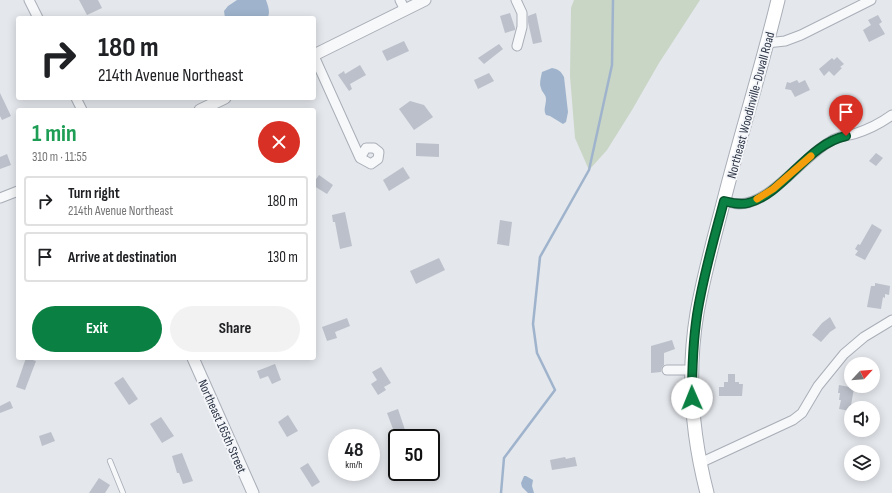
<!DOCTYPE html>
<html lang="en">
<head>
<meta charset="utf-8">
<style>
  body { margin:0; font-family:"Sofia Sans Condensed",sans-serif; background:#f2f2f2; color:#202124; height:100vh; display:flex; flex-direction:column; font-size:15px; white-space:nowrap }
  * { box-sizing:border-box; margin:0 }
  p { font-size:13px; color:#757577 }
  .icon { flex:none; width:22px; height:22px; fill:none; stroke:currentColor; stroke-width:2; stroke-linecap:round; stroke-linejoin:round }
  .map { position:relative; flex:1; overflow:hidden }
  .sheet { position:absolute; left:16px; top:108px; width:300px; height:252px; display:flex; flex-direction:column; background:#fff; border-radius:4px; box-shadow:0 2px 10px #0003 }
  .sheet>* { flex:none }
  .hud { position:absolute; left:16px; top:16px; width:300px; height:84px; border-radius:4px; box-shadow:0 2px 10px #0003; background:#fff; color:#202124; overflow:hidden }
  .needle { width:26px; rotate:64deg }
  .tools { position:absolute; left:844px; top:357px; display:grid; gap:8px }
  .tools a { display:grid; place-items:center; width:36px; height:36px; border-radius:50%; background:#fff; box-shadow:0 2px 10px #0003; font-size:20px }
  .speed { position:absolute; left:328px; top:429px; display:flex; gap:8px; font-size:20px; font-weight:700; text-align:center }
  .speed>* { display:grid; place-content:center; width:52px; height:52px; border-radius:50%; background:#fff; box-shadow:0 2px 10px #0003; line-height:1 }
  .speed small { font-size:10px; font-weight:400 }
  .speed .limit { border:2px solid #111; border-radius:6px; background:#fff; color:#111 }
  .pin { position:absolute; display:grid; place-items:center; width:34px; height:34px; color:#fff; margin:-41px -17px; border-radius:50% 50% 50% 0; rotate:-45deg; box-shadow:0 0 4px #0007 }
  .pin .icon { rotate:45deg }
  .me { position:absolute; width:44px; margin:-22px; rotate:359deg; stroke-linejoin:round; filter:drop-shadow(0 0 3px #0008) }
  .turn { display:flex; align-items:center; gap:14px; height:84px; padding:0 16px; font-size:18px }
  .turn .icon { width:52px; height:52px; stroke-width:2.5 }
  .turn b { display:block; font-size:28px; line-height:34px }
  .round { display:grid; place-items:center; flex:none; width:42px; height:42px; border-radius:21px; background:#f2f2f2 }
  .head { display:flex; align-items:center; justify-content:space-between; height:68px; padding:0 16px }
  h1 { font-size:24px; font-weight:700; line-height:30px; color:#1e9e55 }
  .action { display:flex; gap:8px; margin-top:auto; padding:8px 16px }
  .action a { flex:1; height:46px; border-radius:24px; background:#0b8043; color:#fff; font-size:16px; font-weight:700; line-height:46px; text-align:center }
  .action a+a { background:#f2f2f2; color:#202124 }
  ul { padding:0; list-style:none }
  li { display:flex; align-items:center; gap:12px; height:50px; margin:0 8px 6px; padding:0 8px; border:2px solid #e0e0e0; border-radius:4px }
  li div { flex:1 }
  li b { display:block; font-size:15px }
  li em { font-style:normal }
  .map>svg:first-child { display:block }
</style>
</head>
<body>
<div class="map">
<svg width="892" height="493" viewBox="0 0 892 493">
  <rect width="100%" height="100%" fill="#e4e7ec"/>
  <polygon fill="#c9d6c5" points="574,0 700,0 659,63 632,110 607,150 589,170 575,138 570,76 571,8"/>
  <g fill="#9fb4cc">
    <path d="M237,0h29c2,6 5,13 1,18h-42l-1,-7 4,-5z"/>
    <path d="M552,68c6,1 9,3 12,9l4,35 -2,10 -3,2 -13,-8 -4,-1c-3,-5 0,-10 0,-16 0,-5 -4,-6 -5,-11 -2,-4 0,-11 1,-16z"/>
    <polygon points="524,476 526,476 533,480 532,486 534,493 528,493 522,487 521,483"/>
  </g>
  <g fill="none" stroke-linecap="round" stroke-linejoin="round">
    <polyline stroke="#9fb4cc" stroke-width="2.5" points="501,493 504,458 555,390 537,353 533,324 540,257 589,170 612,65 613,0"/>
  </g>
  <g fill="#bbc0ca">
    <polygon points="79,0 98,0 102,8 87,15"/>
    <polygon points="510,13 515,28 515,30 505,33 500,16"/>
    <polygon points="536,13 542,42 533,44 528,22 528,16"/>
    <polygon points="878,15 882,22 879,24 885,34 869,42 863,30 871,25 868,20"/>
    <polygon points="404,41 409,51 387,61 382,51"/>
    <polygon points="499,44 503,49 484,64 478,58"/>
    <polygon points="837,57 844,64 840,67 842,68 834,76 829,71 824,76 819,69 832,58 834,60"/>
    <polygon points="360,65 366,75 350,84 352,89 349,91 338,75 344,71 345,74"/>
    <polygon points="489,73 494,81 478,89 474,80"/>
    <polygon points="797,80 799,83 805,80 810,90 795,97 791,90 785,89 787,82 790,83"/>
    <polygon points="0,93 11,116 2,120 0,116"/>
    <polygon points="410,101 424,105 433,117 414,130 399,109"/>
    <polygon points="416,143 439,144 439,157 416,156"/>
    <polygon points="876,153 883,158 876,166 869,161"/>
    <polygon points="7,154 11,165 0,169 0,157"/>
    <polygon points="403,167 410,178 389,191 383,180"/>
    <polygon points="319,175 333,185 327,194 314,186 314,182"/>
    <polygon points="345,212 352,246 340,249 335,222 333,222 332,215"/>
    <polygon points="500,220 512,222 509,246 497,244"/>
    <polygon points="872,224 882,230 865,260 855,255 858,251 855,249 858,244 860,245"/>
    <polygon points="439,258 445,270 416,284 410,271"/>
    <polygon points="875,283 890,286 889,295 885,294 885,298 883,297 881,309 867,307 871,286 875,286"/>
    <polygon points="830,317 836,328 830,332 821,342 812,335 822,323"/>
    <polygon points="347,318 350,326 335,332 337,338 327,341 322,327"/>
    <polygon points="672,340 675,349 664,353 664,365 662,367 661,372 651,373 651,346"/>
    <polygon points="26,358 36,361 25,390 16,387"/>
    <polygon points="275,364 281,380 272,384 268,376 260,379 257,371"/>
    <polygon points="381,367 391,383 384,387 386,390 378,395 371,384 377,380 372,372"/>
    <polygon points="728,374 735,374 735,382 739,382 739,384 743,384 742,396 719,396 719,387 724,387 724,382 728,382"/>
    <polygon points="123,377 138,399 129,405 114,383"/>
    <polygon points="839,385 854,388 850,411 839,409 841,400 839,400 840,393 838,393"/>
    <polygon points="10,401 13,408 0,413 0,406"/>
    <polygon points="398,409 406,433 396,437 387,413"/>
    <polygon points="288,415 298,431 287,437 278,422"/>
    <polygon points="161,417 174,436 162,443 150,424"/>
    <polygon points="51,432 55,441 42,446 39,436"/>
    <polygon points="182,453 193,481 183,484 179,473 177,473 172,456"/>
    <polygon points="565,457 566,459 575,457 577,466 552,470 550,460"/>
    <polygon points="308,463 320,482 312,487 300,468"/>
    <polygon points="99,478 110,485 105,493 89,493"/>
  </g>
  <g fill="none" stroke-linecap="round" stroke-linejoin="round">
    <g stroke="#a9aeb7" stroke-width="6">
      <polyline id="service" points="110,461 123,493"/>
    </g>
    <g stroke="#a9aeb7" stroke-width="11">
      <g id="minor">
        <polyline points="29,0 38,18"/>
        <polyline points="400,0 405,10"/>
        <polyline points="516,0 522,13 522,27 517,46"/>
        <polyline points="767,43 785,41 801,35 871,0"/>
        <polyline points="314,56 360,158 371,164 378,159 379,152 374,148 366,148 360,158"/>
        <polyline points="76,98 82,110"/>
        <polyline points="0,198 18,191"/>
        <path d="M724,201c5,1 10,3 15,3 32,0 64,-48 92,-63 7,-5 15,-5 23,-7 13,-4 27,-11 38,-19"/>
        <polyline points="667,370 692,370"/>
        <polyline points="700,463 793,420 802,413 818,386 844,354 864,337 892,320"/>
      </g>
    </g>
    <g stroke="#a9aeb7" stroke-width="13">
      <g id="tertiary">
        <polyline points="314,55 425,0"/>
        <polyline points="200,110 225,98"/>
        <polyline points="193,358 253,493"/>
      </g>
    </g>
    <g stroke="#a9aeb7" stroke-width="15">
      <path id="secondary" d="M707,493c-15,-58 -20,-120 -10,-180 7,-40 18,-78 28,-117 17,-66 37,-130 53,-196"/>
    </g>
    <use href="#service" stroke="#f7f8fa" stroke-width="4.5"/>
    <use href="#minor" stroke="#f7f8fa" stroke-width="9"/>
    <use href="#tertiary" stroke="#f7f8fa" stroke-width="11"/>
    <use href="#secondary" stroke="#fff" stroke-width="13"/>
  </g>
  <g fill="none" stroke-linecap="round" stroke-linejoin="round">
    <g stroke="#07532c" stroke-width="10">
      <path id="route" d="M692,398c0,-28 1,-56 5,-83 6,-39 17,-76 27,-114 8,2 16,4 24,2 36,-9 59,-59 98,-67"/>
    </g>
    <use href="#route" stroke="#0b8043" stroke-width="7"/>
    <polyline stroke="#f59e0b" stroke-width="7" points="757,199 773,189 811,156"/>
  </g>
  <g text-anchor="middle" stroke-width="4" stroke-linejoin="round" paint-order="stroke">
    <g font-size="13" fill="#2b3445" stroke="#f4f6f9">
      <text transform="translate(750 105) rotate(-75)" y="5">Northeast Woodinville-Duvall Road</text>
      <text transform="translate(223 426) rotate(66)" y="5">Northeast 165th Street</text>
    </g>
  </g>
</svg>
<div class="tools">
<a><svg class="needle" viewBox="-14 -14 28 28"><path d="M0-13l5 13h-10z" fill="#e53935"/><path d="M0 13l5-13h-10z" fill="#757577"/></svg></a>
<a><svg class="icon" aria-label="sound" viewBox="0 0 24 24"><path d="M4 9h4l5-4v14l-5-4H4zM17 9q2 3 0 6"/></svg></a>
<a><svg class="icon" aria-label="layers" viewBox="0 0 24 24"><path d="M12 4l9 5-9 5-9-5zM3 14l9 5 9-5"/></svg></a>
</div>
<div class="speed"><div>48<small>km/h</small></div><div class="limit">50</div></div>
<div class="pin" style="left:846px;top:136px;background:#d93025"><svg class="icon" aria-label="arrive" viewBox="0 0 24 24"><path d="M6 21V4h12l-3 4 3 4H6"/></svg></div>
<svg class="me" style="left:692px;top:398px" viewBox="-20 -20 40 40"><circle r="19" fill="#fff"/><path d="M0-13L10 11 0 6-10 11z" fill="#0b8043"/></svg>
<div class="hud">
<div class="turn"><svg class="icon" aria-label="right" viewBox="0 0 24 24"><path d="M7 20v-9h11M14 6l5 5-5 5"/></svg><div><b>180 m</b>214th Avenue Northeast</div></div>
</div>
<section class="sheet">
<div class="head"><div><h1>1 min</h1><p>310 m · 11:55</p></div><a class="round" style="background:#d93025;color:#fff"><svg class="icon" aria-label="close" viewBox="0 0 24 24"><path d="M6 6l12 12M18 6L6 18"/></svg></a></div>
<ul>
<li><svg class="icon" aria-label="right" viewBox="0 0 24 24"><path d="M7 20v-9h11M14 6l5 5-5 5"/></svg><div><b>Turn right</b><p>214th Avenue Northeast</p></div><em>180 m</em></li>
<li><svg class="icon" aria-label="arrive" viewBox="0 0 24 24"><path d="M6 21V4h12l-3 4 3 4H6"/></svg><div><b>Arrive at destination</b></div><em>130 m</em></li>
</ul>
<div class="action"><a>Exit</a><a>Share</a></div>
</section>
</div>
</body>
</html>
